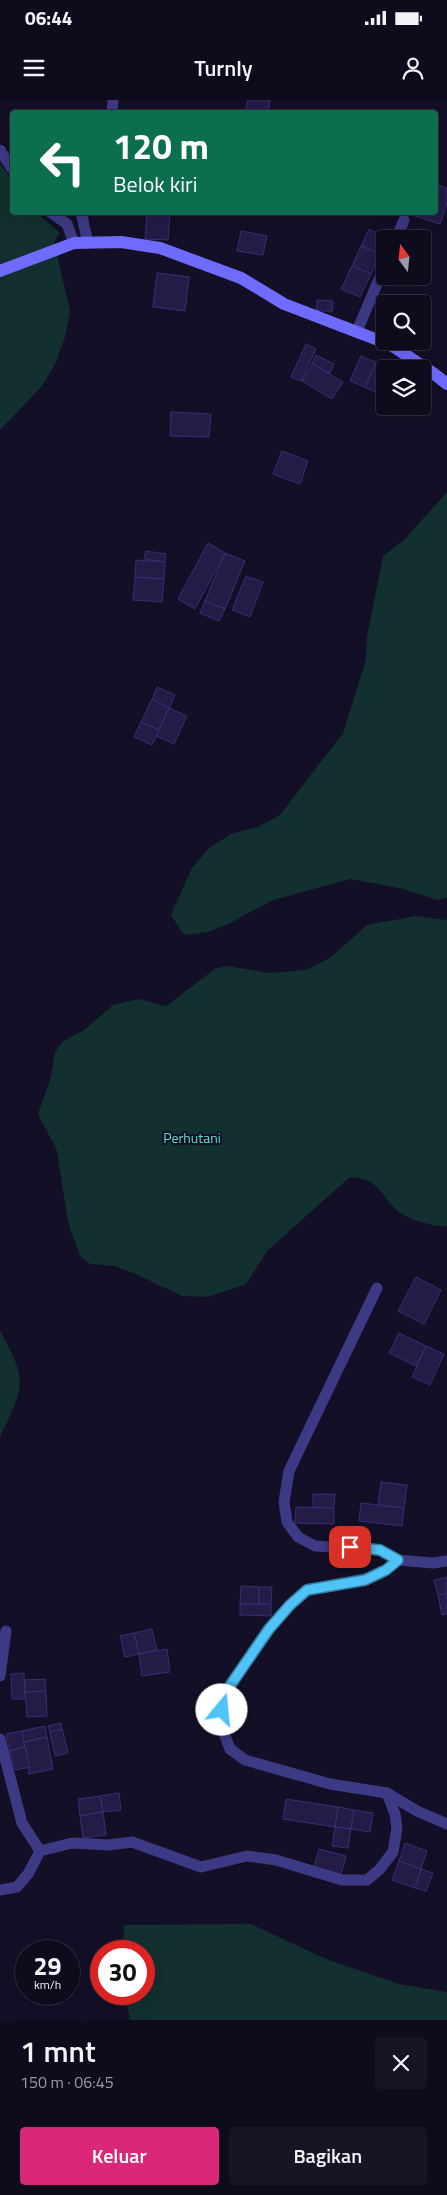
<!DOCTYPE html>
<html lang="id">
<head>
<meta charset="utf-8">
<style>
  body { margin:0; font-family:"Titillium Web",sans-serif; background:#171425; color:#f1f3f6; height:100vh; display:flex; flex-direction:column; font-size:19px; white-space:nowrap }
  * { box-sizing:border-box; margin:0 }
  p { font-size:16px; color:#9b9ba3 }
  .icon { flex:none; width:28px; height:28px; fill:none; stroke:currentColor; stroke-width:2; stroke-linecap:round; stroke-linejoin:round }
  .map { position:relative; height:1920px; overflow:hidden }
  .side { display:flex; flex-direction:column; background:#0e0b1c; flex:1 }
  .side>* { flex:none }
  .hud { position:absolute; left:10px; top:10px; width:428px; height:105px; border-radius:5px; box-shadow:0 5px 20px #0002,0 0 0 1px #2e2b3b; background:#0b6e4f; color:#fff; overflow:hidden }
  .needle { width:32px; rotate:345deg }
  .tools { position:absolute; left:376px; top:130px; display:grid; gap:10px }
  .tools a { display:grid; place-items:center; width:55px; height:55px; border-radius:5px; background:#0e0b1c; box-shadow:0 5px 20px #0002,0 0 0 1px #2e2b3b; font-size:25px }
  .speed { position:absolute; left:15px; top:1840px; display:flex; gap:10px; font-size:25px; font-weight:700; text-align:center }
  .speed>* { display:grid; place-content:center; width:65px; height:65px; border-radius:50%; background:#0e0b1c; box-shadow:0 5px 20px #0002,0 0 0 1px #2e2b3b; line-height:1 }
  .speed small { font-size:12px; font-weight:400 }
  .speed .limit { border:8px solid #d22; background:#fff; color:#111 }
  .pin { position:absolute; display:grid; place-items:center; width:42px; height:42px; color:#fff; margin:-21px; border-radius:10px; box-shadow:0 2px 8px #0006 }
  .me { position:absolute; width:55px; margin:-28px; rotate:17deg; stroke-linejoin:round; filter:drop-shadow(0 0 4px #0008) }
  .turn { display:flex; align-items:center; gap:18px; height:105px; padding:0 20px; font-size:22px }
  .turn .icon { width:65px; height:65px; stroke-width:2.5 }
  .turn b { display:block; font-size:35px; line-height:42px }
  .round { display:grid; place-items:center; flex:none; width:52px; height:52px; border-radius:5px; background:#171425 }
  .summary { display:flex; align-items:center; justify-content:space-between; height:85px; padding:0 20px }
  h1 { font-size:30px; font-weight:600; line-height:38px }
  .cta { display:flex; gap:10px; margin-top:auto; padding:10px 20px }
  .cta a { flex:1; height:58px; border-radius:5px; background:#db2777; color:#fff; font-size:20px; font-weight:600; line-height:58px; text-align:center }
  .cta a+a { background:#171425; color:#f1f3f6 }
  .status { display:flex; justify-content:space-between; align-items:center; height:35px; padding:0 25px; background:#0e0b1c; direction:ltr }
  .status svg { height:14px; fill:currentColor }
  header { display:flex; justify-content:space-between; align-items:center; height:65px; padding:0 20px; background:#0e0b1c; font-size:22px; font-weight:600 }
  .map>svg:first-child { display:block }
</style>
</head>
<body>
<div class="status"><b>06:44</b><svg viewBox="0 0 49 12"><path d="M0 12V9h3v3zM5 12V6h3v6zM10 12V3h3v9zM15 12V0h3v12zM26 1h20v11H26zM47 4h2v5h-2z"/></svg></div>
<header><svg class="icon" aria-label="menu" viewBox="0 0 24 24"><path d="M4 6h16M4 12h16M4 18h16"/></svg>Turnly<svg class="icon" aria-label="person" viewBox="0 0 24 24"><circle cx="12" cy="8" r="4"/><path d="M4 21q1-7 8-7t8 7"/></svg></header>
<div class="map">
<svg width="447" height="1920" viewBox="0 0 447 1920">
  <rect width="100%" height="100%" fill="#130f26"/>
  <g fill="#12302f">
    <polygon points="0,64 12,80 12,112 37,113 60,133 54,142 70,211 65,237 55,264 42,286 0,330"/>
    <polygon points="447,392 447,798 437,800 404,789 350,779 273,800 230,823 208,832 184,835 171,815 192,768 209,748 231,734 258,727 280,715 343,633 366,560 367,536 383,456 404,440"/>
    <path d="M416,816l31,4v306c-13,1 -38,-6 -48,-14 -19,-16 -19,-34 -49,-35l-82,73 -22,34 -39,13 -25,-1 -44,-21 -24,-9 -24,-2 -10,-8 -12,-34 -11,-71 -19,-37 13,-37 4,-25 8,-11 21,-11 29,-25 26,-6 27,7 50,-38 12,-2 42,7 36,-3 24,-12 37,-33z"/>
    <path d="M0,1230c29,54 24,54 0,108z"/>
    <polygon points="251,1824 326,1859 399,1884 447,1892 447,1920 130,1920 125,1894 144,1894 144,1851 123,1851 124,1825"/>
  </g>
  <g fill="#241b47" stroke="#3b2d73">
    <polygon points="248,0 270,0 268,12 245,12"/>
    <polygon points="435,84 447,88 447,103 440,124 412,115 413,112 435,112"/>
    <polygon points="147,112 170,112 168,140 145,139"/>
    <polygon points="369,129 387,138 380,154 361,146"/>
    <polygon points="241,131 267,136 263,155 237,151"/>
    <polygon points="361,146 380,154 371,174 352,166"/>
    <polygon points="352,166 371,174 360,197 341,189"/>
    <polygon points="157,173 189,177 185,211 153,207"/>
    <polygon points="317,200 333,201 332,212 316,210"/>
    <polygon points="306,244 316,249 301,281 291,277"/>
    <polygon points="316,255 334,264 330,273 312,264"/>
    <polygon points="361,256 376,262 365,287 350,281"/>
    <polygon points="376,262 391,269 385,269 385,282 380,294 365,287"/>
    <polygon points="312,264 343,282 332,299 302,281"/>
    <polygon points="171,312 211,314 209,337 170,336"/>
    <polygon points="282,351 308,361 300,384 273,374"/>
    <polygon points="208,443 225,453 195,509 178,499"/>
    <polygon points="146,451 166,454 165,462 144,459"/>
    <polygon points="225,453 245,461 225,509 205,501"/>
    <polygon points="136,460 165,462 164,479 135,477"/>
    <polygon points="246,476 263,482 250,517 232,510"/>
    <polygon points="135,477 164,479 162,502 133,500"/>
    <polygon points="205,501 225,509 219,521 200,513"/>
    <polygon points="157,587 175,595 169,608 152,599"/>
    <polygon points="152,599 169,608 159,630 141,622"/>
    <polygon points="169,608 187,616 174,644 156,636"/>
    <polygon points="141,622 159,630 152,645 134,637"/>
    <polygon points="416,1177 441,1190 424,1224 398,1211"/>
    <polygon points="399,1233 426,1246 416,1266 389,1253"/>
    <polygon points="426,1246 444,1254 430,1285 412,1277"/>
    <polygon points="381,1382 407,1385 404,1408 378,1405"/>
    <polygon points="313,1394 335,1394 334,1408 313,1408"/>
    <polygon points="361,1403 404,1408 402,1426 359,1421"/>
    <polygon points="296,1407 334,1408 334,1424 295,1423"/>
    <polygon points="447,1477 447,1493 438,1495 434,1480"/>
    <polygon points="241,1486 259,1487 259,1504 240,1504"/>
    <polygon points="259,1487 272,1487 271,1504 259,1504"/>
    <polygon points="447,1493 447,1514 442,1515 438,1495"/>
    <polygon points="240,1504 271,1504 271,1516 240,1515"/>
    <polygon points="152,1529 157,1550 139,1554 134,1533"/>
    <polygon points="134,1533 139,1554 125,1557 120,1536"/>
    <polygon points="167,1549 170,1572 142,1576 139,1554"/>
    <polygon points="24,1573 25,1599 12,1599 11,1574"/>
    <polygon points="45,1579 46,1591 25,1592 25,1580"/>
    <polygon points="46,1591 47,1616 27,1617 25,1592"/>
    <polygon points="61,1623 62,1629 50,1632 48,1626"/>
    <polygon points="45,1626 47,1637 24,1642 22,1631"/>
    <polygon points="62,1629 68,1653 55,1656 50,1632"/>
    <polygon points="22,1631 25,1647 10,1651 6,1634"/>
    <polygon points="47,1637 53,1669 29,1674 24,1642"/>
    <polygon points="25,1647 30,1667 15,1670 10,1651"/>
    <polygon points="119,1693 121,1710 103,1712 100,1696"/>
    <polygon points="100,1696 103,1712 80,1716 78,1699"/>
    <polygon points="286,1699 338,1707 335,1727 283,1719"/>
    <polygon points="338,1707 354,1710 351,1729 335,1727"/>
    <polygon points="354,1710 373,1713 370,1732 351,1729"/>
    <polygon points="103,1712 106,1735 83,1738 80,1716"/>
    <polygon points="335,1727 351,1729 348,1748 332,1746"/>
    <polygon points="405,1743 427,1751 421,1769 399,1761"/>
    <polygon points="319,1749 346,1756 341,1774 314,1767"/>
    <polygon points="399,1761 421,1769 415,1788 392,1780"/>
    <polygon points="421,1769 433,1773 426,1791 415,1788"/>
  </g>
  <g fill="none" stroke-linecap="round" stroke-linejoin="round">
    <g stroke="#3d3a85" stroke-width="11">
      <polyline points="112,12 113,0"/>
      <polyline points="0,50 12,69"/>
      <polyline points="50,112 67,124 74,143"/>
      <polyline points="81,112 88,143"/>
      <polyline points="396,139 404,120"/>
      <polyline points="357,231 385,165"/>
      <polyline points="377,1188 289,1371 284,1402 287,1422 298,1437 315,1446 380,1450 398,1460 433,1463 447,1461"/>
      <polyline points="398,1460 386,1470 365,1479 307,1490 290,1505 269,1529 223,1595 221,1625 230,1649 245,1660 330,1684 387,1693 417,1711 447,1724"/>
      <polyline points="0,1576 6,1531"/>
      <polyline points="0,1639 22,1723 40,1751"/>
      <polyline points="0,1790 17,1787 28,1774 40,1751 72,1743 109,1745 132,1742 201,1767 247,1756 276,1760 342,1780 367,1780 379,1770 393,1752 397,1728 395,1714 387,1693"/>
    </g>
    <polyline stroke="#6f6bff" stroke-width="12" points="0,171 74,143 121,142 160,148 241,178 284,204 391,245 433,273 447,284"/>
  </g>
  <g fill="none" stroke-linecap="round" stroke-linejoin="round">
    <g stroke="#337fa1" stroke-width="12">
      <polyline id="route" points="222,1610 223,1596 269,1529 290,1505 307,1490 365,1480 386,1470 398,1460 380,1450 350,1447"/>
    </g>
    <use href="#route" stroke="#4fc3f7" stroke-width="9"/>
  </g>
  <g text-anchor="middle" stroke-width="4" stroke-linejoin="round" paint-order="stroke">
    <g font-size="14" fill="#5fe0c0" stroke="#130f26">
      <text x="192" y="1043">Perhutani</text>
    </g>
  </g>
</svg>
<div class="tools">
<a><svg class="needle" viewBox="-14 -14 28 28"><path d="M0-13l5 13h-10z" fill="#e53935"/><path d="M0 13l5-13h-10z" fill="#9b9ba3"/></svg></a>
<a><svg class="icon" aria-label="search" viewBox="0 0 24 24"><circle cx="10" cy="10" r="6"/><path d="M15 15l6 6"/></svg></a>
<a><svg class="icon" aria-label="layers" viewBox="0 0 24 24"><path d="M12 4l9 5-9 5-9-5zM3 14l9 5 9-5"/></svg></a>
</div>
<div class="speed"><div>29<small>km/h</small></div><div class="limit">30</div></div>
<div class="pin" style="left:350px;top:1447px;background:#d93025"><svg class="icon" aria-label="arrive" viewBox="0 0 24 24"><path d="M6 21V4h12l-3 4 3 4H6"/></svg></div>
<svg class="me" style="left:222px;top:1610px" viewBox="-20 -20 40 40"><circle r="19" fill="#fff"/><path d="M0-13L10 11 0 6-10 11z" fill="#4fc3f7"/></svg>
<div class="hud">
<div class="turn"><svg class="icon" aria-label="left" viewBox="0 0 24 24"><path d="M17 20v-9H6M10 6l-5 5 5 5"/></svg><div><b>120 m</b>Belok kiri</div></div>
</div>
</div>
<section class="side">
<div class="summary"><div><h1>1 mnt</h1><p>150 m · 06:45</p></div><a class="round"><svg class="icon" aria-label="close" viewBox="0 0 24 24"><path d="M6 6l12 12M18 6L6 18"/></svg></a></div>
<div class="cta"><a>Keluar</a><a>Bagikan</a></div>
</section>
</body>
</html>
